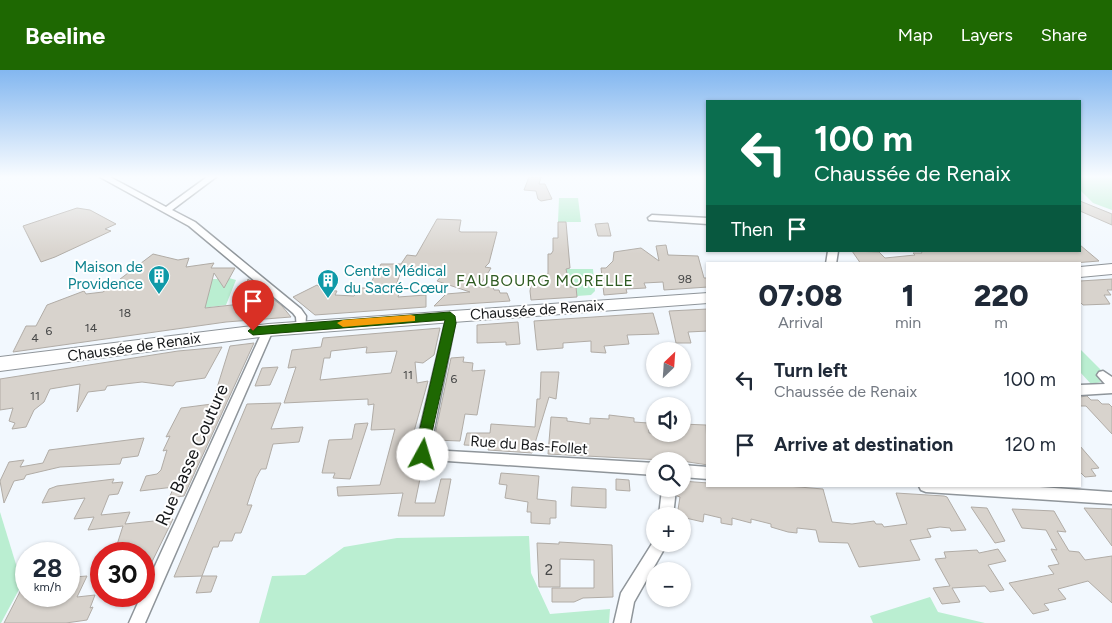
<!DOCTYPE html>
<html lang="en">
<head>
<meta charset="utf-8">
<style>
  body { margin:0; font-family:Figtree,sans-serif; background:#f2f2f3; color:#1f2937; height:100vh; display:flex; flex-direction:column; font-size:19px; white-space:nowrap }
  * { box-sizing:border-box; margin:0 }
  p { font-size:16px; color:#747a83 }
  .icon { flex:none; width:28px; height:28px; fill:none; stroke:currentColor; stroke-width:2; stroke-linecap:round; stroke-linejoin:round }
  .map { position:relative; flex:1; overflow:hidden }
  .drawer { position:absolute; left:706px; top:192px; width:375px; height:225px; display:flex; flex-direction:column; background:#fff; border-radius:0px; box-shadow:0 1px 4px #0004 }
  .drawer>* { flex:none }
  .banner { position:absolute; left:706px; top:30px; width:375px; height:152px; border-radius:0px; box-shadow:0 1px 4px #0004; background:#0b6e4f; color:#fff; overflow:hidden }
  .needle { width:32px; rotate:25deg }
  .fabs { position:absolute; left:646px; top:272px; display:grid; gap:10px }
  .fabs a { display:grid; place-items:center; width:45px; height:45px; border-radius:50%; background:#fff; box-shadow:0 1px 4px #0004; font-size:25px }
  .speed { position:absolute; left:15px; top:472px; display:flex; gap:10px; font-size:25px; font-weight:700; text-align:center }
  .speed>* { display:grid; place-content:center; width:65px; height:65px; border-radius:50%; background:#fff; box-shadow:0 1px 4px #0004; line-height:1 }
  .speed small { font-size:12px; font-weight:400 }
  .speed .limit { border:8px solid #d22; background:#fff; color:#111 }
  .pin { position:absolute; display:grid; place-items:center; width:42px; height:42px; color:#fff; margin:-51px -21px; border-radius:50% 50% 50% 0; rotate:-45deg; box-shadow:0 0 5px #0007 }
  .pin .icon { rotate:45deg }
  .me { position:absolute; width:55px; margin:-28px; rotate:6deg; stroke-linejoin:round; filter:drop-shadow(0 0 4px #0008) }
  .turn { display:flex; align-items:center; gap:18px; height:105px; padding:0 25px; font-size:22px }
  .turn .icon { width:65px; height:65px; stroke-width:2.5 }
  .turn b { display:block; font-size:35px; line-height:42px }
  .then { display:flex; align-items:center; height:48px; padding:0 25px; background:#0003; gap:10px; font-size:19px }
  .eta { display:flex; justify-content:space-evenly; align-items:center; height:85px; text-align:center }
  .eta b { font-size:30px; font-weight:800; line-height:35px }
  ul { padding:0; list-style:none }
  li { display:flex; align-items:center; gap:15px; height:65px; padding:0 25px }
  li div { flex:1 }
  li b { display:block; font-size:19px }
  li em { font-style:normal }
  header { display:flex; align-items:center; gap:30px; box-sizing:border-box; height:70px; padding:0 25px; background:#1e6802; color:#fff }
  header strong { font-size:24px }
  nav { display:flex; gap:28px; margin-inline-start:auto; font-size:18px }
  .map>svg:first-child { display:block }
</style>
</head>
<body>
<header>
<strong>Beeline</strong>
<nav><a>Map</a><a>Layers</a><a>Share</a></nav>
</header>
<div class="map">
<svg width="1112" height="553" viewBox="0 0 1112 553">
  <rect width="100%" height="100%" fill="#f2f8fe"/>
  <g fill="#baeed1">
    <polygon points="1080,107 1112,107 1112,140 1093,133 1080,120"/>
    <polygon points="559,128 578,128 581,152 558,152"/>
    <polygon points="566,199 593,199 595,221 591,225 577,226 576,217 570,217"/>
    <polygon points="229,208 236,210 226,235 195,239 204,209 225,209 226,215"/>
    <polygon points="1080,279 1104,303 1096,304 1101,312 1091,314 1080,302"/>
    <polygon points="0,442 22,514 1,553 0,553"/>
    <polygon points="529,466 531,503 550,544 610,539 609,553 259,553 272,506 305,505 344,477 397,468"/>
    <polygon points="930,527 938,542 985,553 873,553 870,546"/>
  </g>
  <g fill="#d8d3cd" stroke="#b1aca6" fill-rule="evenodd">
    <polygon points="529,107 541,107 539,114 545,114 552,129 541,131 538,129 536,121 524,120"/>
    <polygon points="1080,131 1112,144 1112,155 1080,141"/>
    <polygon points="77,138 90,140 116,154 105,159 111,161 55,187 41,192 23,156"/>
    <polygon points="437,149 461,150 459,161 461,162 497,162 489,193 485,197 491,198 479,217 493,217 494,220 499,220 500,223 507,223 510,231 434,236 446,224 470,222 437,211 445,202 403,196 396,215 399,215 397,219 401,219 398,227 426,225 426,237 315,245 293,227 317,215 324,220 337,221 335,225 354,226 360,218 368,218 381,194 401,194 407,185 416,186"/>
    <polygon points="558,152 566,152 570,198 566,199 570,217 576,217 577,227 531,230 530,221 532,209 548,204 548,184 551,184 553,181 553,168 558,168"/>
    <polygon points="608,153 611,166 598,166 595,154"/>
    <polygon points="666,175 668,185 698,186 704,208 708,208 708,217 664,220 663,212 644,213 646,218 626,219 627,223 604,225 601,198 606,198 613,191 614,182 641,178 659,191 656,176"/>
    <polygon points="1080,175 1099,191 1060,194 861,194 852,181 879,182 885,188 915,185 913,183 922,183 921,181 1080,181"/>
    <polygon points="153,184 178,190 189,188 186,197 214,193 211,198 235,198 224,218 214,203 205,238 241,234 248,209 282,236 291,247 226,252 13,282 26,256 36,256 47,235 84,221 86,224 103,222"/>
    <polygon points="1112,209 1112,220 1107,220 1111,225 1104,225 1110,234 1083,235 1080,232 1080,211"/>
    <polygon points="708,239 708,261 688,262 691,273 676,273 669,241"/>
    <polygon points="653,243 659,264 627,265 629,274 604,276 606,283 591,282 591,271 563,273 563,278 537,280 534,251"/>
    <polygon points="518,252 520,274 506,275 506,272 477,273 477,255"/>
    <path d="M440,258l-6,27 -11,8 -8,-1 2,21 11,-2 -15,54h2l-7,28 15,1 -8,39h20l6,-24h10l-7,37h-46l5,-23 -65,3 -1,-9 43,-2 15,-56 -24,1 3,-26 -6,1v-6l-84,4 12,-36 -8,1 4,-18 29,-3 2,-9zM367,277l-1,6 31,-2 -6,22 -71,7 4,-22h6l1,-7z"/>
    <polygon points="254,273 184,426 169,428 174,417 140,421 146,406 157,404 161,400 167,380 163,381 170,366 166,367 181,338 212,334 230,276"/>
    <polygon points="222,277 205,308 176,312 173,316 142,312 107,316 105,320 88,322 77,342 80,314 50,319 44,332 34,340 26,357 12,359 15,353 9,351 13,338 0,340 0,309 178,281"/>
    <polygon points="464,287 463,292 473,293 472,301 485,300 477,345 465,344 460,371 434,370 451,288"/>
    <polygon points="278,297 270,315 255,316 262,298"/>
    <polygon points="541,302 559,302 556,329 549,327 532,383 488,380 489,376 464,375 467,363 490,363 491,354 535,357 537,329 540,329"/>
    <polygon points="1087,326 1091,330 1098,330 1102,334 1109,334 1112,337 1112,364 1086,336 1080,336 1080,327"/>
    <polygon points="281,333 271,359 303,357 299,372 273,374 266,399 261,399 256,408 247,435 252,435 241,463 235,463 232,471 220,471 218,477 213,477 202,506 174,507 247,334"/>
    <polygon points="609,345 634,348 634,352 648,353 649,363 682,364 682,354 706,355 708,395 682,391 548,384 551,347 567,348 567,351 590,354 590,348 609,349"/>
    <polygon points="368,353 350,409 333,408 335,403 322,403 329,370 352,369 355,354"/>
    <polygon points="144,368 138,386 122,388 120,394 60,397 26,405 24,409 14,411 4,433 0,411 9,392 24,390 20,397 43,393 49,380"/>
    <polygon points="1080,376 1099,398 1091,399 1096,406 1085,407 1080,402"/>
    <polygon points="501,403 539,406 537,429 556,431 556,448 550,448 550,454 531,453 531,442 527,442 528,432 505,428 507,415 499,414"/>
    <polygon points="114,409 112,413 123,412 118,424 109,425 101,445 130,442 125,454 173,449 144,508 144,484 114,484 123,456 88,460 94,447 74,449 85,428 42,433 49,419 57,416"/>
    <polygon points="616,409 629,410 630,421 616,420"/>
    <polygon points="682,411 708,413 708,416 787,416 823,419 832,452 852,454 874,451 876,454 882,454 884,457 907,454 896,423 944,426 947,427 966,460 951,461 950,458 940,457 927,459 931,467 910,470 920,490 859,497 848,473 819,472 816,460 797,458 797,463 788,462 771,457 771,454 751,449 751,453 732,448 732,455 721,453 721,448 704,444 703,452 677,446 680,427 677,426 678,419 682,419"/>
    <polygon points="572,417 606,419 606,438 571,436"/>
    <polygon points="971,437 987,438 1005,471 995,473"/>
    <polygon points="1084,438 1112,439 1112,476"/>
    <polygon points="1012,439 1054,441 1066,462 1057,461 1069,481 1079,482 1085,490 1112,486 1112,533 1088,511 1058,519 1066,529 1044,534 1049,540 1033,544 1009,513 1054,504 1048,496 1059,494 1051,479 1057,480 1046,460 1022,458"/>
    <polygon points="559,472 612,475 613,527 583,528 574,532 552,532 552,518 594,518 594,490 560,489 560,517 539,517 537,473 559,474"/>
    <polygon points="998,479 1006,491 988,495 1004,520 990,522 985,516 952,518 960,532 942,534 933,518 950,516 935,489 946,488 944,482 977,480 979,483"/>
    <polygon points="87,506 77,527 95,525 90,538 93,537 87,550 66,553 4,553 26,510 26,526 69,526 74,507"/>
    <polygon points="202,506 217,506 211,522 196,523"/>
  </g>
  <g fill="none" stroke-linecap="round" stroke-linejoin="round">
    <g stroke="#8f959a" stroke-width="3">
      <g id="street">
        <polygon points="100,107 110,107 166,137 207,107 216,107 172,140 195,152 301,239 306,246 305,260 297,260 296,247 293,243 189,156"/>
        <polygon points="652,145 708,148 708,154 649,150 648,148"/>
        <polygon points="828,181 838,181 836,194 826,194"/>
        <polygon points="450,242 455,246 455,253 430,380 655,393 655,405 418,389 416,376 445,253 445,246"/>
        <polygon points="268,256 273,260 145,553 129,553 141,526 144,526 144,520 263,260"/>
        <polygon points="1103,301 1112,307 1112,323 1080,325 1080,315 1105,314 1097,305 1099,302"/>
        <polygon points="682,395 708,397 708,409 682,407"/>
        <polygon points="919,416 1025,416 1112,422 1112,434 926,422 921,420"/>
        <polygon points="662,419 676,419 673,446 659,446"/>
        <polygon points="655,469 655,474 667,474 634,532 630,553 614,553 621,523"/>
      </g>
    </g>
    <g stroke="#8f959a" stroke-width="2">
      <g id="primary">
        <polygon points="1112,194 1112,204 1080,207 1080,197"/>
        <polygon points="708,223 708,233 268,266 0,301 0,287 268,254"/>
      </g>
    </g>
    <use href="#street" fill="#fff" fill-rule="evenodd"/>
    <use href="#primary" fill="#fff" fill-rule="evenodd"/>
  </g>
  <linearGradient id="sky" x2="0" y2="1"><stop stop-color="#83b7f0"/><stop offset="0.58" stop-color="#f9fcff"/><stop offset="1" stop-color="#f9fcff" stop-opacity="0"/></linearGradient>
  <rect width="1112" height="184" fill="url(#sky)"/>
  <polygon fill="#1e6802" stroke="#144401" points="450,242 455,246 456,253 429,376 428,389 419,389 416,376 445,250 253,265 248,261 253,257"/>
  <polygon fill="#f59e0b" points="411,245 415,246 415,251 343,257 337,253 343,250"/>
  <defs>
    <g id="building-pin" transform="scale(1.125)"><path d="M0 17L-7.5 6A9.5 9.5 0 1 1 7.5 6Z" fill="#0f9aa8" stroke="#fff"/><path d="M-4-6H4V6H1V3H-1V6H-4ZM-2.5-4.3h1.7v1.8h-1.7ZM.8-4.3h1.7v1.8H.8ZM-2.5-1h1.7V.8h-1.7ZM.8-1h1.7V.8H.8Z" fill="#fff"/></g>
  </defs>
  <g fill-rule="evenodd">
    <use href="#building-pin" x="159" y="206"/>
    <use href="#building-pin" x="328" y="210"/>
  </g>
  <g text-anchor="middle" stroke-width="4" stroke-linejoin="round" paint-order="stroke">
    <g font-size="12" fill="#464747">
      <text x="685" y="213">98</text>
      <text x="125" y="247">18</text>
      <text x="91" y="262">14</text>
      <text x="49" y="265">6</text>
      <text x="35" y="272">4</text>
      <text x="408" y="309">11</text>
      <text x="454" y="313">6</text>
      <text x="35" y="330">11</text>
    </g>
    <g font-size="15" fill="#0d838f" stroke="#fff" text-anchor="end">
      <text x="143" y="202">Maison de<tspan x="143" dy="17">Providence</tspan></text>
      <text x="344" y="206" text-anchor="start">Centre Médical<tspan x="344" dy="17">du Sacré-Cœur</tspan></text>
    </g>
    <g font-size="15" fill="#16181a" stroke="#fff">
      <text transform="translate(537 240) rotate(-4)" y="5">Chaussée de Renaix</text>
      <text transform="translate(134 277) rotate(-8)" y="5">Chaussée de Renaix</text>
      <text transform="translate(529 375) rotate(4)" y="5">Rue du Bas-Follet</text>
    </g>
    <g font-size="15" fill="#464747">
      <text x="549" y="505">2</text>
    </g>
    <g font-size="16" letter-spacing="1" fill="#2f5c23" stroke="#fff">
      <text x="545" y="216">FAUBOURG MORELLE</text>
    </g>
    <g font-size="18" fill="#16181a" stroke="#fff">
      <text transform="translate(192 385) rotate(-66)" y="6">Rue Basse Couture</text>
    </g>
  </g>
</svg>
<div class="fabs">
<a><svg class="needle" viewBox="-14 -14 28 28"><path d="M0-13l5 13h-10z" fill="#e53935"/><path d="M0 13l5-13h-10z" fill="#747a83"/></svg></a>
<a><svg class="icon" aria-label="sound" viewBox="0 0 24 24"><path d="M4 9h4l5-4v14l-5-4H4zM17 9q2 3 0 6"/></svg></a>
<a><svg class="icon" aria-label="search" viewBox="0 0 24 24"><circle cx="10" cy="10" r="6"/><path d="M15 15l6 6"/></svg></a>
<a>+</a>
<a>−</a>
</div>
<div class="speed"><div>28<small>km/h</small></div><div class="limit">30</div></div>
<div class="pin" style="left:253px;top:261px;background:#d93025"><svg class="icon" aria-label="arrive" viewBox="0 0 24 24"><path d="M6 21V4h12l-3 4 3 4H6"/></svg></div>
<svg class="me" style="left:423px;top:385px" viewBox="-20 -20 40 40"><circle r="19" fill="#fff"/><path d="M0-13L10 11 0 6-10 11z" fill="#1e6802"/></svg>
<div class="banner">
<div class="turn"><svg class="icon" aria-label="left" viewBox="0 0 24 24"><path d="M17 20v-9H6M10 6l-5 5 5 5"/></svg><div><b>100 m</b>Chaussée de Renaix</div></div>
<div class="then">Then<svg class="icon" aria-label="arrive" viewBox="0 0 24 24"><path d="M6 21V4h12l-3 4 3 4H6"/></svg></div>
</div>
<section class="drawer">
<div class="eta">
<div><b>07:08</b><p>Arrival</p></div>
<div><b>1</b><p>min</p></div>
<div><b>220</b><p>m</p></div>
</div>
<ul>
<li><svg class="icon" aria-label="left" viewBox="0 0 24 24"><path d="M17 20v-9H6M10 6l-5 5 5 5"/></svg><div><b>Turn left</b><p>Chaussée de Renaix</p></div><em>100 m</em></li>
<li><svg class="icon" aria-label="arrive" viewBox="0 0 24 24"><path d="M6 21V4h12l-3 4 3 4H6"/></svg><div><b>Arrive at destination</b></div><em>120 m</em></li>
</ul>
</section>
</div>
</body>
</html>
